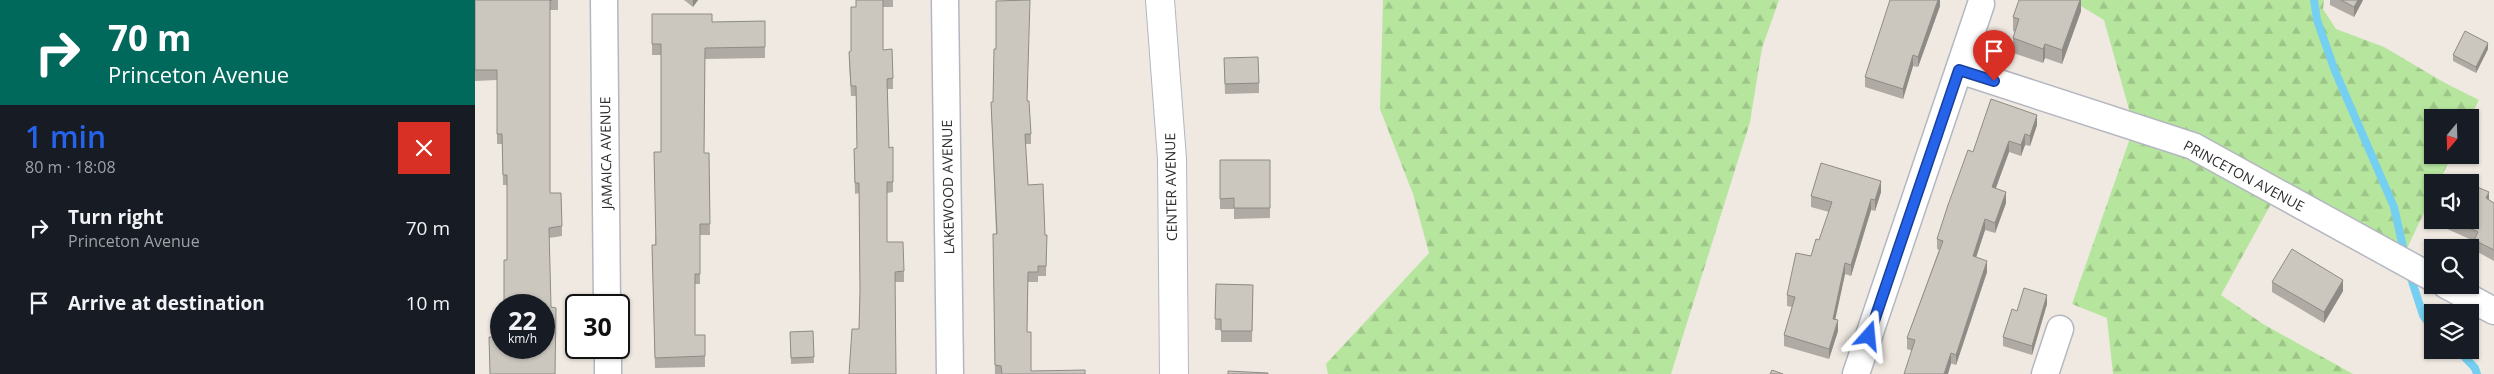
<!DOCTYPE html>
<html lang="en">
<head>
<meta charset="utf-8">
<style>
  body { margin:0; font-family:"Open Sans",sans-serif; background:#20242c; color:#f1f3f6; height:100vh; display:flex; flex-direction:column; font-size:19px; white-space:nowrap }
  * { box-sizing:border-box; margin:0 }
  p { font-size:16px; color:#9ea1a6 }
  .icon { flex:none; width:28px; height:28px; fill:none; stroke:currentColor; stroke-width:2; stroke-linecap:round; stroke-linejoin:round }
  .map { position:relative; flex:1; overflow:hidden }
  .sheet { display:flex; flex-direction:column; background:#171b24; width:475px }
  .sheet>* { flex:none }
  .banner { background:#00695c; color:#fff; overflow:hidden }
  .needle { width:32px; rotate:199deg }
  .tools { position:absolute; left:1949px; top:109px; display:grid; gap:10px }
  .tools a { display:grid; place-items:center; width:55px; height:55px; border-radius:0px; background:#171b24; box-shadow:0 1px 4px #0004; font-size:25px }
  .speed { position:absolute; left:15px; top:294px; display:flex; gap:10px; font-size:25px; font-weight:700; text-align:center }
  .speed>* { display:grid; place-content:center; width:65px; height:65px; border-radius:50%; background:#171b24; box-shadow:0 1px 4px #0004; line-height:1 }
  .speed small { font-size:12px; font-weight:400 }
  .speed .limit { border:2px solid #111; border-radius:8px; background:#fff; color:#111 }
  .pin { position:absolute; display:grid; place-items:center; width:42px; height:42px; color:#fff; margin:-51px -21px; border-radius:50% 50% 50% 0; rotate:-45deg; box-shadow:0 0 5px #0007 }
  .pin .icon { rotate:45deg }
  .me { position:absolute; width:55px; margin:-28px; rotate:18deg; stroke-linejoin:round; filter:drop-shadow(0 0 4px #0008) }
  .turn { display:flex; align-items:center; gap:18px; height:105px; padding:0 25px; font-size:22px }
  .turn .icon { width:65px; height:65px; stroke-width:2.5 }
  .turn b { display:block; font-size:35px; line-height:42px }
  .round { display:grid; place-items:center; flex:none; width:52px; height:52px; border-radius:0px; background:#20242c }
  .summary { display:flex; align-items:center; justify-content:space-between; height:85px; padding:0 25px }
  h1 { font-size:30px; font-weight:600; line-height:38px; color:#2563eb }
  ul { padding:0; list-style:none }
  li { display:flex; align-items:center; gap:15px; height:75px; padding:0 25px }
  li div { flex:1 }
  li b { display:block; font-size:19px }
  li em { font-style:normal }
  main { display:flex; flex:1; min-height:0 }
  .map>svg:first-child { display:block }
</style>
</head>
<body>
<main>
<section class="sheet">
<div class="banner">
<div class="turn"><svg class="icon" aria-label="right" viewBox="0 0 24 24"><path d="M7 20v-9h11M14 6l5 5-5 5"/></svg><div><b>70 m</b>Princeton Avenue</div></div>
</div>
<div class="summary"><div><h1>1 min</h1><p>80 m · 18:08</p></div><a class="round" style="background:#d93025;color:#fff"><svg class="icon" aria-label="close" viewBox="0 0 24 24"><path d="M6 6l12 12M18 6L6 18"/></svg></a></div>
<ul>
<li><svg class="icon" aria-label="right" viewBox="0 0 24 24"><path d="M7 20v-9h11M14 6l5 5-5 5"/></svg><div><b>Turn right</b><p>Princeton Avenue</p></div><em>70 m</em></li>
<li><svg class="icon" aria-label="arrive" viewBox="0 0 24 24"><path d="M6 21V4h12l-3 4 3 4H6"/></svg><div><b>Arrive at destination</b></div><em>10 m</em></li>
</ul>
</section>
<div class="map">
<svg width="2019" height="374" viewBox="0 0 2019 374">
  <defs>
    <pattern id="forest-firs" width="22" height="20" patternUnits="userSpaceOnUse" patternTransform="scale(1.25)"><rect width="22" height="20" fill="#b6e59e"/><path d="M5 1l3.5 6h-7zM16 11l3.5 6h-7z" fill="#9dc588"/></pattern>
  </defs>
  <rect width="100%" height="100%" fill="#efe9e1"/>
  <g fill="url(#forest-firs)">
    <polygon points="908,0 1304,0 1287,48 1275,122 1196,374 853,374 851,364 954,253 938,194 905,109"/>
    <polygon points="1596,0 1849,0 1848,9 1861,29 1909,47 1970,83 2004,100 1995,118 1958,118 1958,155 1977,155 1964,182 1958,182 1957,196 1926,261 1802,193 1746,295 1788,324 1878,374 1638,374 1632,318 1597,304 1659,127 1629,20"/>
  </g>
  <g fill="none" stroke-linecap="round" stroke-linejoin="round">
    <g stroke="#75cff0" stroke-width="8">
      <polyline points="1839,0 1842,20 1860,71 1919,207 1930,256"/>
      <polyline points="1934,272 1948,315 1958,330"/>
      <polyline points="1983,350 2000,368 2002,374"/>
    </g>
    <g stroke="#b4b7c1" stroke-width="29">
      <g id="minor">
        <polyline points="129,0 132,305"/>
        <polyline points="470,0 475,374"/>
        <polyline points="1484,70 1718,146 1958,278"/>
        <polyline points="1971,285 2019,311"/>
        <polyline points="133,348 133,374"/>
        <polyline points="1381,374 1506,4"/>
        <polyline points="1570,374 1585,329"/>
      </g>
    </g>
    <g stroke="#b4b7c1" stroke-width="30">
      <polyline id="tertiary" points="685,0 697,159 699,374"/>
    </g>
    <use href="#minor" stroke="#fff" stroke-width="26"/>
    <use href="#tertiary" stroke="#fff" stroke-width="28"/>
  </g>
  <g fill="#afaba4">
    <polygon points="0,0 83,0 83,10 75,10 75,193 87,226 87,236 74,238 69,348 32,260 32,185 28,185 27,144 22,144 22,80 0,81"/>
    <polygon points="209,0 223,0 218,7"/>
    <polygon points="381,0 418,0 418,7 408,7 408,50 418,78 418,89 412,89 414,148 418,182 418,192 412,193 412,242 429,271 429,282 420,282 384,329 385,292 384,193 380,194 379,149 382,148 381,96 376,96 374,62 374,52 376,51 381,7"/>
    <polygon points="1465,0 1465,6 1443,67 1438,66 1428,99 1390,87 1390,77"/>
    <polygon points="1606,0 1606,11 1587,64 1570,58 1568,63 1538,53 1538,38 1540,32 1538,31 1538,17"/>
    <polygon points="1855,0 1888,0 1879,17 1855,5"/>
    <polygon points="177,14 237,22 290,21 290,58 230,59 229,153 234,153 235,235 225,235 225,284 220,284 220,335 230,335 230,367 180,368 177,245 180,245 186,152 186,55 177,55"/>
    <polygon points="2013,49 2001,73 1978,61 1978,55"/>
    <polygon points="749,58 784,83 784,93 750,94"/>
    <polygon points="552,101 556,134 556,144 550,144 553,185 570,235 572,235 571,276 563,276 563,282 553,282 552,332 556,371 610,374 520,374 518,234 521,234 516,102"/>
    <polygon points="1562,125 1555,146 1550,145 1546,156 1534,152 1521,188 1531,203 1520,233 1510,230 1501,257 1512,272 1481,365 1432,349 1432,338 1464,250 1462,249 1462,239 1498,152"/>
    <polygon points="745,160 795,160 795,218 759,219 759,209 745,209"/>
    <polygon points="1406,192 1400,211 1396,210 1376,276 1370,274 1360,319 1363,331 1354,359 1309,346 1309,335 1317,307 1312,306 1312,295 1336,256 1344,240 1354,212 1336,207 1336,196"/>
    <polygon points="2014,200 2019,203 2019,261 1999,250 1999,241 1970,228 1970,220 1995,220"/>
    <polygon points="1797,282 1868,291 1849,323 1797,292"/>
    <polygon points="741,284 778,285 777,342 746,342 746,330 740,330"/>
    <polygon points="1572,304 1557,355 1528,346 1528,337 1542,311"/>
    <polygon points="338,331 339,363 316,364 315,332"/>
  </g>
  <g fill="#8e8b86">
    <polygon points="218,0 223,0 218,7"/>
    <polygon points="1463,0 1465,0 1465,6 1443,67 1443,57"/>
    <polygon points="1605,0 1606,0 1606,11 1587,64 1587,50"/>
    <polygon points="1883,0 1888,0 1879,17 1879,7"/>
    <polygon points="2013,43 2013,49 2001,73 2001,67"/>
    <polygon points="1570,44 1570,58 1568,63 1568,49"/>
    <polygon points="1438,55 1438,66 1428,99 1428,89"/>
    <polygon points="1562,115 1562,125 1555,146 1555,136"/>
    <polygon points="1550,134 1550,145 1546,156 1546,145"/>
    <polygon points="1534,141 1534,152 1517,198 1517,187"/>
    <polygon points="1406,181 1406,192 1400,211 1400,200"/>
    <polygon points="1531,192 1531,203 1520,233 1520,223"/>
    <polygon points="2014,192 2014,202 2011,198"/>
    <polygon points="1396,199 1396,210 1376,276 1376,265"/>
    <polygon points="1510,219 1510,230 1498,267 1498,256"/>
    <polygon points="1512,261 1512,272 1481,365 1481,355"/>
    <polygon points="1370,263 1370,274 1358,330 1358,319"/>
    <polygon points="1868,280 1868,291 1849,323 1849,312"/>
    <polygon points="1572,295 1572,304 1557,355 1557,346"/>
    <polygon points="1363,320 1363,331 1354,359 1354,349"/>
    <polygon points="1476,353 1476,364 1473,374 1469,374"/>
  </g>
  <g fill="#cbc7bf" stroke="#8e8b86">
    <polygon points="0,0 77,0 75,0 75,193 86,193 87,226 74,228 76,307 81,308 80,374 15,374 14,337 26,337 26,348 69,348 69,305 29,305 29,260 32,260 32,175 28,175 27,134 22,134 22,70 0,70"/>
    <polygon points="381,0 408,0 408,50 417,49 418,78 412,79 414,148 418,147 418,182 412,182 412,242 428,242 429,271 420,272 421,374 374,374 377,329 384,329 385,290 384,183 380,183 379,149 382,148 381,86 376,86 374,52 376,51 376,7 381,7"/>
    <polygon points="555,0 552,101 554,101 556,134 550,134 553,185 568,184 570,235 572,235 571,266 563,266 563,272 553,272 552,332 556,332 556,371 610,370 610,374 527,374 526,366 520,365 518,234 522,234 516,102 518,102 519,49 521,49 521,1"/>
    <polygon points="1415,0 1463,0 1443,57 1438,55 1428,89 1390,77"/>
    <polygon points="1544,0 1605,0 1587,50 1570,44 1568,49 1538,38 1544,19 1538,17"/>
    <polygon points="1866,0 1883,0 1879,7"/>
    <polygon points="177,14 237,14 237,22 290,21 290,47 230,48 229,153 234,153 235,224 225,224 225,274 220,274 220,335 230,335 230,356 180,358 177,245 181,245 179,152 186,152 186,44 177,44"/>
    <polygon points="1990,31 2013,43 2001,67 1978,55"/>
    <polygon points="783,57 784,83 750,84 749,58"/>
    <polygon points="1516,99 1562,115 1555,136 1550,134 1546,145 1534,141 1517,187 1531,192 1520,223 1510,219 1498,256 1512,261 1481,355 1476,353 1469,374 1429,374 1440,340 1432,338 1468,241 1462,239 1473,205 1493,150 1498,152"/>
    <polygon points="745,160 795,160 795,208 759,208 759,198 745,199"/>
    <polygon points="1346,163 1406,181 1400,200 1396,199 1376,265 1370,263 1358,319 1363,320 1354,349 1309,335 1320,297 1312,295 1321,253 1336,256 1341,239 1344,240 1357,202 1336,196"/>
    <polygon points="1995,184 2014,192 2011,198 2019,203 2019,250 1999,240 2003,232 1976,220 1995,220"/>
    <polygon points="1817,249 1868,280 1849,312 1797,282"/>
    <polygon points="741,284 778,285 777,331 746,331 746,319 740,319"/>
    <polygon points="1549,288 1572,295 1557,346 1528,337 1537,309 1542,311"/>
    <polygon points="338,331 339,357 316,358 315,332"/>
    <polygon points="1297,370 1308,374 1295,374"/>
    <polygon points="753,371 793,373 793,374 753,374"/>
  </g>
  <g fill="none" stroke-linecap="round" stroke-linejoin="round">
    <g stroke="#184099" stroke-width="12">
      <polyline id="route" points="1394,336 1484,70 1519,81"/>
    </g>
    <use href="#route" stroke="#2563eb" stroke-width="9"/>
  </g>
  <g text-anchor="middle" stroke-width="4.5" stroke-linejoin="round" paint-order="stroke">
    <g font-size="14" fill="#2e2e2e" stroke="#fff">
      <text transform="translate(131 153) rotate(-91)" y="5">JAMAICA AVENUE</text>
      <text transform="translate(1769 176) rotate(28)" y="5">PRINCETON AVENUE</text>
      <text transform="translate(473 187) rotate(-91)" y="5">LAKEWOOD AVENUE</text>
      <text transform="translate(696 187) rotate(-91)" y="5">CENTER AVENUE</text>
    </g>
  </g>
</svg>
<div class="tools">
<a><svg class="needle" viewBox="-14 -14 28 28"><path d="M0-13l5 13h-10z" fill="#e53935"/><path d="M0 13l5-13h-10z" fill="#9ea1a6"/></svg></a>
<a><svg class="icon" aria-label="sound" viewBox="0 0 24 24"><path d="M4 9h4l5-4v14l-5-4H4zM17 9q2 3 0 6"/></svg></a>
<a><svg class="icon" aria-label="search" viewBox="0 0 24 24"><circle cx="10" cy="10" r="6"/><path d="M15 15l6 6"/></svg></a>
<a><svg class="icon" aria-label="layers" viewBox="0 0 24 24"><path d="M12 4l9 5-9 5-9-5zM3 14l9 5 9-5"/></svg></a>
</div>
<div class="speed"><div>22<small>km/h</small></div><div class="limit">30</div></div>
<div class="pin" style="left:1519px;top:81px;background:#d93025"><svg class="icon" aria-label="arrive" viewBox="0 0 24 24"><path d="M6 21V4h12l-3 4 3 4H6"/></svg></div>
<svg class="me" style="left:1394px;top:336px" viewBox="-20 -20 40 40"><path d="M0-17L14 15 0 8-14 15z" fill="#2563eb" stroke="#fff" stroke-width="4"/></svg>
</div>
</main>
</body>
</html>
